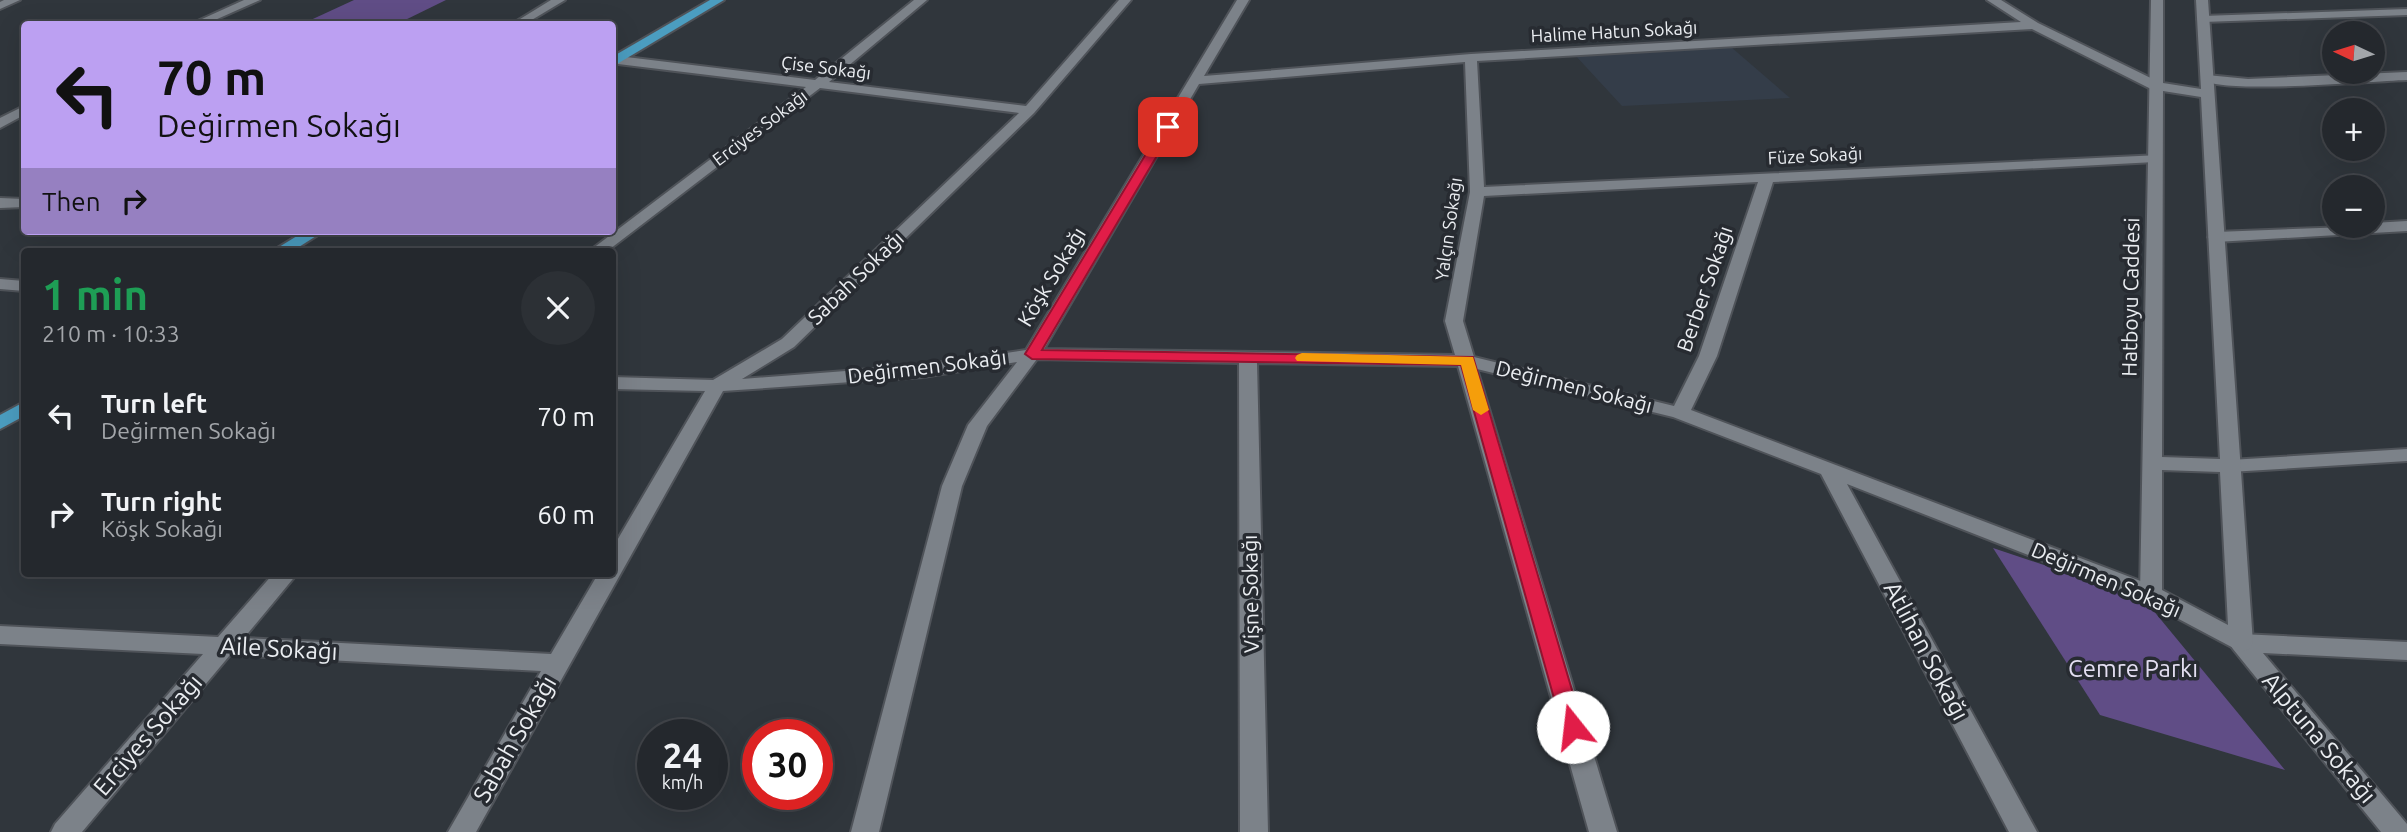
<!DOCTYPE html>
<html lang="en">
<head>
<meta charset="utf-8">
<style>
  body { margin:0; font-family:Ubuntu,sans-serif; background:#2c3035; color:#f1f3f6; height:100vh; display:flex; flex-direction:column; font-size:26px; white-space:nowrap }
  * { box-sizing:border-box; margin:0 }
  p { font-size:23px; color:#a3a6aa }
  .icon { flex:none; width:38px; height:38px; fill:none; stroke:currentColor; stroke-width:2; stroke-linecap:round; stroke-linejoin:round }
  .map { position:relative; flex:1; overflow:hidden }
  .details { position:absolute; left:21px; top:248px; width:595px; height:329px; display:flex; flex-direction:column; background:#24282d; border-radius:7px; box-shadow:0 7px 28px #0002,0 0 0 2px #414449 }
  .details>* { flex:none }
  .guide { position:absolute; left:21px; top:21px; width:595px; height:214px; border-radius:7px; box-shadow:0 7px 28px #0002,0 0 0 2px #414449; background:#bca0f2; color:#111; overflow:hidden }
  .needle { width:46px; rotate:274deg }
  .tools { position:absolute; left:2322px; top:21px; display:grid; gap:14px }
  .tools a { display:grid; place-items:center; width:63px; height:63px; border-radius:50%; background:#24282d; box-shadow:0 7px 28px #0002,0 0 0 2px #414449; font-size:35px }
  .speed { position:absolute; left:637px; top:719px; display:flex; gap:14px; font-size:35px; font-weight:700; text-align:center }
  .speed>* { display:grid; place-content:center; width:91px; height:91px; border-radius:50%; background:#24282d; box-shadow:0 7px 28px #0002,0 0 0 2px #414449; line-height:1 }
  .speed small { font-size:18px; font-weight:400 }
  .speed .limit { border:10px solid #d22; background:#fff; color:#111 }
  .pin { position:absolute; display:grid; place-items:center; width:60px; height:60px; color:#fff; margin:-30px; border-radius:14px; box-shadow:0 4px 10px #0006 }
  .me { position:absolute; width:77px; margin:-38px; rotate:344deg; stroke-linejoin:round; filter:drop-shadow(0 0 5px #0008) }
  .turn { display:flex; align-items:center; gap:24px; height:147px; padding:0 21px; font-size:32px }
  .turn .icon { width:91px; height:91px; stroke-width:2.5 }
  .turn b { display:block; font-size:49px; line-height:60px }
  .then { display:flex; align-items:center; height:66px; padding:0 21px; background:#0003; gap:14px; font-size:26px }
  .round { display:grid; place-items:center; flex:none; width:74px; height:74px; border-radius:37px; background:#2c3035 }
  .head { display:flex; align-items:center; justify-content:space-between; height:119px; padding:0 21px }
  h1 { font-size:42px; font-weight:700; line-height:52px; color:#1e9e55 }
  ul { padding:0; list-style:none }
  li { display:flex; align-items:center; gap:21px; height:98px; padding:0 21px }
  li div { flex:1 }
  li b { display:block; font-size:26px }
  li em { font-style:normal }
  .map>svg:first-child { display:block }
</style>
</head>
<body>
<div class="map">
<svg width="2407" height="832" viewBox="0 0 2407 832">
  <rect width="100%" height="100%" fill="#30363c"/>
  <polygon fill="#343d49" points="1731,47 1790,98 1622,106 1575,55"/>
  <g fill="#604d86">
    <polygon points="354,0 446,0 397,24 302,24"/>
    <polygon points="1993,548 2143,598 2285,770 2100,715"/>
  </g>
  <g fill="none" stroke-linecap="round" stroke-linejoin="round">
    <g stroke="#4f5359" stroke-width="4">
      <g id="minor">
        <polygon points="4,0 20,0 0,9 0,2"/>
        <polygon points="244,0 260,0 206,24 191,24"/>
        <polygon points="551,0 565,0 525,24 512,24"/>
        <path d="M914,0h13l-98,82 197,24 93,-106h12l-97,113 -240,234 -52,32 181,-14 103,-15 211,-350h12l-45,76 267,-22 550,-32 -34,-22h14l37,23 123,60v6h-10l-119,-60 -555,32 7,126 676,-32 2,3 -7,4 -382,20 -56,174 -26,54 468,178 3,6 -3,6 -8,2 -8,-2 -296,-116 190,348h-28l-188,-358 -148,-57 -196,-48 140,463h-28l-131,-466 -201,-3 11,469h-28l-1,-469 -202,-4 -50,67 -25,60 -83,346h-28l91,-346 26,-61 49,-63 -94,15 -200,14 -247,441h-28l93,-161 -311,-16 -148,177h-31l4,-8 148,-170 -203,-10v-18l218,11 55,-63h24l-53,64 307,16 47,-80h14v-25l93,-158 -93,-2v-12l101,3 69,-41 237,-226 -199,-25 -214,164h-18l218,-165 -188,-23 -6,-5 6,-3 197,24zM1465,62l5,130 -25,129 10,34 -411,-6 155,-265zM1758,182l-59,174 -25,50 -200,-49 -11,-36 21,-125z"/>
        <polygon points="2407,9 2407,15 2203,22 2197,19 2203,16"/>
        <path d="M2407,72v8c-34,1 -186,15 -206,-1l6,-4 41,4z"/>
        <polygon points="24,106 24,115 0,128 0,118"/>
        <polygon points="0,198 24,199 24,207 0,208"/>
        <polygon points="2407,221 2407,231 2216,242 2208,237 2216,232 2373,226 2373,223"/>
        <polygon points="0,279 24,281 24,291 0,289"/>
        <polygon points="2407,449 2407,461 2230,472 2223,471 2220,466 2223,461 2230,460"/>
        <polygon points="2241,634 2407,642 2407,660 2263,653 2407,824 2407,832 2381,832 2233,649 2229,643 2233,637"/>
      </g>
    </g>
    <g stroke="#4f5359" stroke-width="4">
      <path id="tertiary" d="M2151,0h12v83l38,6 -5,-89h12l45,643 -4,6 -8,3 -98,-52 -3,-6zM2163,91l38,6 19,362 -58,-2zM2162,470l58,2 8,153 -66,-35z"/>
    </g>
    <g stroke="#4f5359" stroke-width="4">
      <g id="primary">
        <polygon points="710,0 724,0 612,67 612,57"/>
        <polygon points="305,231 324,231 291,252 271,252"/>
        <polygon points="24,402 24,416 0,429 0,415"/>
      </g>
    </g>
    <use href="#minor" fill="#7c8289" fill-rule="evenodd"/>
    <use href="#tertiary" fill="#7c8289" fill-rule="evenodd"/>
    <use href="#primary" fill="#4b9dc0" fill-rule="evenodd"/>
  </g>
  <polygon fill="#e11d48" stroke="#92132f" stroke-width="2" points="1164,124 1174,127 1042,350 1473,357 1583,727 1580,733 1573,736 1565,733 1562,727 1461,365 1032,359 1025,354"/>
  <polygon fill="#f59e0b" points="1302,353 1473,357 1489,410 1481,415 1473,410 1461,365 1297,361 1295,358 1297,355"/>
  <g text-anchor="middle" stroke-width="7" stroke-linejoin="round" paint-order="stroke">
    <g font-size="18" fill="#eaedf1" stroke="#272b31">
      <text transform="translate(1614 32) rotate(-3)" y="6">Halime Hatun Sokağı</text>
      <text transform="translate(826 68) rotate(7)" y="6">Çise Sokağı</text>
      <text transform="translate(760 128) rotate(-37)" y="6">Erciyes Sokağı</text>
      <text transform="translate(1815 156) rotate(-3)" y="6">Füze Sokağı</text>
      <text transform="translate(1449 229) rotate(-82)" y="6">Yalçın Sokağı</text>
    </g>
    <g font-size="21" fill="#eaedf1" stroke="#272b31">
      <text transform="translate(1052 277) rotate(-59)" y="7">Köşk Sokağı</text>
      <text transform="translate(856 278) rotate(-44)" y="7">Sabah Sokağı</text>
      <text transform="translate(1705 289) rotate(-71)" y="7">Berber Sokağı</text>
      <text transform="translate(2131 297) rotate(-89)" y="7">Hatboyu Caddesi</text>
      <text transform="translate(927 367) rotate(-7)" y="7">Değirmen Sokağı</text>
      <text transform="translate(1574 387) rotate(14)" y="7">Değirmen Sokağı</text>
      <text transform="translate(2106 580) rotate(23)" y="7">Değirmen Sokağı</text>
      <text transform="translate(1251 594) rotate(-91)" y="7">Vişne Sokağı</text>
    </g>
    <g font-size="24" fill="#eaedf1" stroke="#272b31">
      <text transform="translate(279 649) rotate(3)" y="8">Aile Sokağı</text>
      <text transform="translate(1926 651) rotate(62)" y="8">Atlıhan Sokağı</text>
      <text transform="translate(148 735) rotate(-49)" y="8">Erciyes Sokağı</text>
      <text transform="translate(2319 738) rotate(50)" y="8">Alptuna Sokağı</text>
      <text transform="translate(515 739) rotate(-60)" y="8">Sabah Sokağı</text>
    </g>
    <g font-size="24" fill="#e4dff2" stroke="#272b31">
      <text x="2133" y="677">Cemre Parkı</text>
    </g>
  </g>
</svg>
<div class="tools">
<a><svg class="needle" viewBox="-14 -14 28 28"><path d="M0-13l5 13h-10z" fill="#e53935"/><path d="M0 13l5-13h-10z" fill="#a3a6aa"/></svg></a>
<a>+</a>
<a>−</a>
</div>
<div class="speed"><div>24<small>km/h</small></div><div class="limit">30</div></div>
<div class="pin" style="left:1168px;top:127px;background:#d93025"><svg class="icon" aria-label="arrive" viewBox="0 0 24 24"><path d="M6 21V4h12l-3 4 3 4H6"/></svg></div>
<svg class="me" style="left:1573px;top:727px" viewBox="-20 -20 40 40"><circle r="19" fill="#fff"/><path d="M0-13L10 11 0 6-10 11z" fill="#e11d48"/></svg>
<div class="guide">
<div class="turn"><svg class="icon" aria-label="left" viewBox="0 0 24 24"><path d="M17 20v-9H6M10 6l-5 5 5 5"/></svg><div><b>70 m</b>Değirmen Sokağı</div></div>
<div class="then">Then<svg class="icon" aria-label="right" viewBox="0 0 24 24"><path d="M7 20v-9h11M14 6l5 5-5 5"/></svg></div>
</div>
<section class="details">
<div class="head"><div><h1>1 min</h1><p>210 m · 10:33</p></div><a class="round"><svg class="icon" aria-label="close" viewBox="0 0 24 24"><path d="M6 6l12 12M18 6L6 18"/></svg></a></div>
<ul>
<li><svg class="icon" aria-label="left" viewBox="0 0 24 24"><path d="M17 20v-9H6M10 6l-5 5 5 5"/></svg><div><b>Turn left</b><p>Değirmen Sokağı</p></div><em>70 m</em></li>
<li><svg class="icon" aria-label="right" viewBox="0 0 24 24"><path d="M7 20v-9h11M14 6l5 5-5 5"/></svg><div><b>Turn right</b><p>Köşk Sokağı</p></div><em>60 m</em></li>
</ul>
</section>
</div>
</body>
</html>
